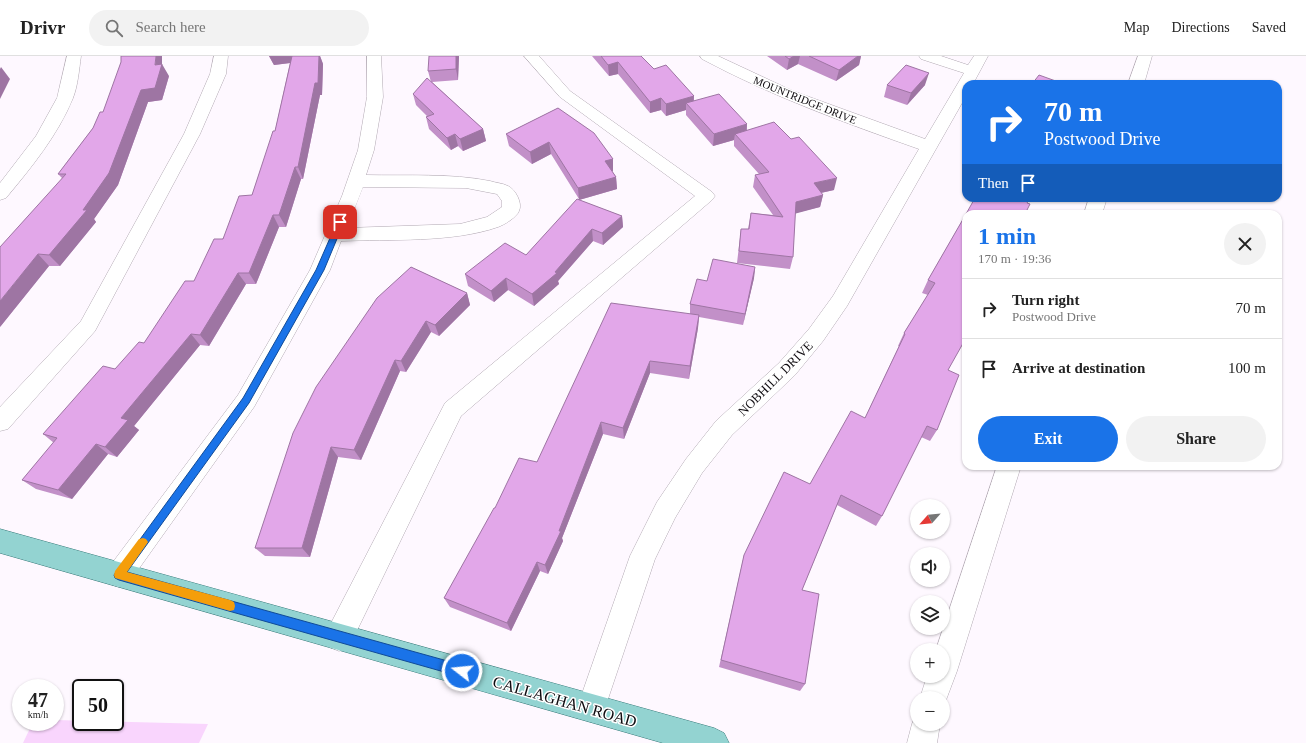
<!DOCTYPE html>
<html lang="en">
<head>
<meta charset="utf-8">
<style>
  body { margin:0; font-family:"Times New Roman",serif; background:#f2f2f2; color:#222; height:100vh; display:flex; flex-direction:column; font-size:15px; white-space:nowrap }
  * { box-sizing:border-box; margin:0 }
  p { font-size:13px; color:#767676 }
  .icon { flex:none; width:22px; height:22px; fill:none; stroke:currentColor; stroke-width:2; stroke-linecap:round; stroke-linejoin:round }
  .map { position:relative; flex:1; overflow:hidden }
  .side { position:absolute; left:962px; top:154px; width:320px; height:260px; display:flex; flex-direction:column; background:#fff; border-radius:12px; box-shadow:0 1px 3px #0004 }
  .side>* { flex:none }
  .hud { position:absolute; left:962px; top:24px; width:320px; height:122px; border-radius:12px; box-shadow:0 1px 3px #0004; background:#1a73e8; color:#fff; overflow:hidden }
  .needle { width:26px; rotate:243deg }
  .tools { position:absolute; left:910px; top:443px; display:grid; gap:8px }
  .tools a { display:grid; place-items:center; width:40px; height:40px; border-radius:50%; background:#fff; box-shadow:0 1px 3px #0004; font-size:20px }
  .speed { position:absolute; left:12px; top:623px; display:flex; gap:8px; font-size:20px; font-weight:700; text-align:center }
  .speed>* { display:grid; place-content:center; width:52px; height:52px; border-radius:50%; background:#fff; box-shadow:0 1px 3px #0004; line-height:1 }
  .speed small { font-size:10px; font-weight:400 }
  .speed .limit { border:2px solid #111; border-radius:6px; background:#fff; color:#111 }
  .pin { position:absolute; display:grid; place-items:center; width:34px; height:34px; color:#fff; margin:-17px; border-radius:8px; box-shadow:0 2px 6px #0006 }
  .me { position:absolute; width:44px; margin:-22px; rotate:286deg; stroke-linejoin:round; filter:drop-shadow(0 0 3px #0008) }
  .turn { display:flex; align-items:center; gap:14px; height:84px; padding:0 16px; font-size:18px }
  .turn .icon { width:52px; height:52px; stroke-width:2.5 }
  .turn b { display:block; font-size:28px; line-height:34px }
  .then { display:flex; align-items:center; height:38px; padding:0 16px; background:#0003; gap:8px; font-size:15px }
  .round { display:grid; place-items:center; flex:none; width:42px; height:42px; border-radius:21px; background:#f2f2f2 }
  .overview { display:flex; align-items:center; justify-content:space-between; height:68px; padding:0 16px }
  h1 { font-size:24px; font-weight:600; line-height:30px; color:#1a73e8 }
  .action { display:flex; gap:8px; margin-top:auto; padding:8px 16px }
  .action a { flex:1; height:46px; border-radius:24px; background:#1a73e8; color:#fff; font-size:16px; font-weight:600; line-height:46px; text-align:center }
  .action a+a { background:#f2f2f2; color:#222 }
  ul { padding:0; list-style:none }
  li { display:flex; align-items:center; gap:12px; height:60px; padding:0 16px; border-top:1px solid #e0e0e0 }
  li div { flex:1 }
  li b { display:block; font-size:15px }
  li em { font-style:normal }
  header { display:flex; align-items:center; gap:24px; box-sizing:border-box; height:56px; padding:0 20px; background:#fff; border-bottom:1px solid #e0e0e0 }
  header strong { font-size:19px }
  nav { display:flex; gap:22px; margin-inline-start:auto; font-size:14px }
  .search { width:280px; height:36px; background:#f2f2f2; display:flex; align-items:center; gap:10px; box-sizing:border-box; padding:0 14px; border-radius:22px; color:#767676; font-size:15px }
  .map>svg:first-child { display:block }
</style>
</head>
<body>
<header>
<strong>Drivr</strong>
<div class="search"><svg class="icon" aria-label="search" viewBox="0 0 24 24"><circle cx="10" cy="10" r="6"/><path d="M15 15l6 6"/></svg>Search here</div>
<nav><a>Map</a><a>Directions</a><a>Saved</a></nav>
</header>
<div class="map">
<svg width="1306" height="687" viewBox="0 0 1306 687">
  <rect width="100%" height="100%" fill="#fef8ff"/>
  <polygon fill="#f9d5fd" points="55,664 208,668 199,687 23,687 33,666 55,666"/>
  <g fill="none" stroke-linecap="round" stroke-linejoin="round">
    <g stroke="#b2a9b3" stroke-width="1">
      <g id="minor">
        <path d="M67,0h14c-2,14 -3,29 -8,42 -15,37 -42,70 -67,100l-6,2v-17l36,-47 21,-38z"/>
        <polygon points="214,0 228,0 226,18 200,78 95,275 8,373 0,375 0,351 81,265 184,78 210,18"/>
        <path d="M367,0h14l2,41 -9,53 -8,25c41,1 84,-2 124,6 6,2 12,2 18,5 7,3 15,17 11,25 -2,6 -15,14 -21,16 -46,16 -108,12 -157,14l-11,29 -76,137 -126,177 -9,3 -9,-3 -4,-9 4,-9 128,-171 72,-125 32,-74 16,-46 9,-53zM363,131l103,1 31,6 5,7v6l-15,10 -27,7 -113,4z"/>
        <polygon points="524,0 539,0 570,35 712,136 715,140 712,144 461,360 349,591 339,595 329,591 325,581 329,571 445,347 695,140 560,41"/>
        <path d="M700,0h18l75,35 132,48 39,-66 -43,-14 -2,-3h22l27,9 6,-9h14l-15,28h-7v12l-119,210 -24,35 -28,34 -63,60 -30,38 -27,45 -20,41 -50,149 -4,10 -10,4 -10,-4 -4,-10 53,-152 27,-54 29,-43 30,-38 63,-58 30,-34 24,-33 86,-147c-74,-26 -148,-53 -217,-90z"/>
        <polygon points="1138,0 1152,0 1144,28 1128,28"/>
        <polygon points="1089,142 1107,142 1102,158 1084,158"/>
        <polygon points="997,410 1021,410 957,615 943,652 943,642 920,642 927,620 943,620 943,594 936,594"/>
        <polygon points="917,657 917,668 940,668 937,687 907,687 912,668"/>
      </g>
    </g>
    <g stroke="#367a79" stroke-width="1">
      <polygon id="major" points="0,473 714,672 724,677 729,687 663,687 0,497"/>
    </g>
    <use href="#minor" fill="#fff" fill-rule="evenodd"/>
    <use href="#major" fill="#93d3d1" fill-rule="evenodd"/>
  </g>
  <g fill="#c290c8">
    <polygon points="269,0 320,0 323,8 322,39 320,39 303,123 301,123 286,171 279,171 256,228 246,228 209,290 200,289 134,370 139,374 117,401 108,398 72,443 36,433 22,424 54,387 43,378 144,287 194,225 252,139 275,75 290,7 274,9"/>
    <polygon points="459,0 458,24 432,26 483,73 486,85 463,95 458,90 451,94 429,73 426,61 427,60 416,49 413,38 431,26 428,15"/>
    <polygon points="592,0 641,0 654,13 694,40 694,45 747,68 747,74 834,134 821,137 823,139 820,151 795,157 793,201 790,213 737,207 741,173 748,173 751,157 773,159 753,131 755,119 759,118 734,90 734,84 713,90 686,59 686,54 666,60 661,54 650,57 618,18 609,20"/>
    <polygon points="767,0 861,0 859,9 836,25 798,8 787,14"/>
    <polygon points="169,20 162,44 148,46 118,129 94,163 96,166 60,210 49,210 0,271 62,122 58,118 93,72 103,56"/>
    <polygon points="887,29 925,29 907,49 884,41"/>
    <polygon points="558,52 613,103 613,115 612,115 616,121 617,133 579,144 622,160 623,171 603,189 593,185 558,225 559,228 534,250 508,234 494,246 468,230 465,218 526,199 579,143 551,98 532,108 509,90 506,78"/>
    <polygon points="966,158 948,314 937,374 930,385 921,381 882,460 876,470 837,449 802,534 805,628 800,635 719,611 744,499 810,428 865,362 899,290 898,290 904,277 928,239 922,237 928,224"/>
    <polygon points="411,211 467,237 470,249 439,280 431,276 406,316 400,315 361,404 338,401 310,501 265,500 255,492"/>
    <polygon points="755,211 754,222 743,269 699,261 698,272 689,323 650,317 624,383 603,378 562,482 563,485 548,518 540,515 511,575 450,551 444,542 495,452 537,406 690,258 690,248 707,225"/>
  </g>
  <g fill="#9e75a3">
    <polygon points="156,0 162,0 162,8 169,20 162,44 148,46 118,129 94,163 96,166 60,210 49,199 83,154 141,34 155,9"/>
    <polygon points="269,0 295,0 298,6 274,9"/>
    <polygon points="316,0 320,0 323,8 322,39 320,39 303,123 298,111"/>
    <polygon points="456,0 459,0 458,24 456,13"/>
    <polygon points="794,0 800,0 798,8 787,14 789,3"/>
    <polygon points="858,0 861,0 859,9 836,25 839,14"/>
    <polygon points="618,6 618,18 609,20 608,9"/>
    <polygon points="1,11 10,23 0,43 0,13"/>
    <polygon points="929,17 925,29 907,49 911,37"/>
    <polygon points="694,40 693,51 686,47 686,54 666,60 666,48"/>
    <polygon points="661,42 661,54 650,57 650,46"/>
    <polygon points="747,68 746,80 735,78 734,84 713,90 714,78"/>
    <polygon points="483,73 486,85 463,95 460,83"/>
    <polygon points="455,78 458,90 451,94 447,82"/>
    <polygon points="549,86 551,98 532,108 530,96"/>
    <polygon points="613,103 613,115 606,117 605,105"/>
    <polygon points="295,111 301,123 286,171 279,159"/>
    <polygon points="616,121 617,133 579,144 578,132"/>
    <polygon points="837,122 834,134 811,139 814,127"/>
    <polygon points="823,139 820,151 794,158 796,146"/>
    <polygon points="273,159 279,171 256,228 249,217"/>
    <polygon points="622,160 623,171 603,189 602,177"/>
    <polygon points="592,173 593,185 558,225 559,228 534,250 532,238 555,216"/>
    <polygon points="38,198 49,210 0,271 0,245"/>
    <polygon points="755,211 754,222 743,269 745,258"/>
    <polygon points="238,217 246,228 209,290 200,279"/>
    <polygon points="506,222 508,234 494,246 491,235"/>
    <polygon points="467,237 470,249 439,280 435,269"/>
    <polygon points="699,259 698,272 689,323 690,310"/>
    <polygon points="426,265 431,276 406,316 401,305"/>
    <polygon points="191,278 200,289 134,370 139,374 117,401 105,391 121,362"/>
    <polygon points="395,304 400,315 361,404 354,394"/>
    <polygon points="650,305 650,317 624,383 623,372"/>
    <polygon points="601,366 603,378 562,482 563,485 548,518 545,509 559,475"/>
    <polygon points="96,388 108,398 72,443 58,434"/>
    <polygon points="331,391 338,401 310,501 302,492"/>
    <polygon points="537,506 540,515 511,575 507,567"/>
  </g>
  <g fill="#e2a7e9" stroke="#9e75a3">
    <polygon points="121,0 156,0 155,9 162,8 155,32 141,34 109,117 83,154 87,154 49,199 38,198 0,245 0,191 66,118 58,118 93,72 100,56 103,56 121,6"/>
    <polygon points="292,0 319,0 318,27 315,27 298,111 295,111 279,159 273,159 249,217 238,217 200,279 191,278 121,362 128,364 105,391 96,388 58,434 22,424 57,382 43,378 103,310 115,313 139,286 144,287 185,225 194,225 214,183 223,183 239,140 252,139 273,75 275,75"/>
    <polygon points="429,0 456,0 456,13 428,15"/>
    <polygon points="601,0 641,0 654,13 666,9 694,40 666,48 661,42 650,46 618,6 608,9"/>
    <polygon points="785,0 794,0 789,3"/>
    <polygon points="809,0 858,0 839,14"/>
    <polygon points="906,9 929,17 911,37 887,29"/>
    <polygon points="1039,19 1064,28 1032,28"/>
    <polygon points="427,22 483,73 460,83 455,78 447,82 426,61 434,58 413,38"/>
    <polygon points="719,38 747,68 714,78 686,47"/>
    <polygon points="558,52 594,77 613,103 605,105 616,121 578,132 549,86 530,96 506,78"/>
    <polygon points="774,66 791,83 799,81 837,122 814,127 823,139 796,146 793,201 739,195 741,173 749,173 751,157 783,161 755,119 769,116 735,78"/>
    <polygon points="975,142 1030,142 1027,147 1030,148 1025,158 966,158"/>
    <polygon points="577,143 622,160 602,177 592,173 555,216 557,217 532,238 506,222 491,235 465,218 505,187 526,199"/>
    <polygon points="966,158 966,282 948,314 959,319 937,374 927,370 882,460 841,439 802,534 819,538 805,628 721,604 744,499 784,416 810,428 851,355 865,362 905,278 904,277 935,227 928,224"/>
    <polygon points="713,203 755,211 745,258 690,248 697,223 707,225"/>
    <polygon points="411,211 467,237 435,269 426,265 401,305 395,304 354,394 331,391 302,492 255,492 293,377 316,331 377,242"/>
    <polygon points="611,247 699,259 690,310 650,305 623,372 601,366 559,475 561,475 545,509 537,506 507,567 444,542 494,452 495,452 519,402 537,406"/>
  </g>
  <polygon fill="#1a73e8" stroke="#114b97" points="340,163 344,166 324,214 249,347 127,516 462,609 466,611 467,615 466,619 462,621 119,524 115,522 114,519 243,342 316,214 337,166"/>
  <polygon fill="#f59e0b" points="143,482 146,483 148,486 127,516 230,544 234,546 235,550 234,554 230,555 115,522 114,519 115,515 139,483"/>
  <g text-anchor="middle" stroke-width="3" stroke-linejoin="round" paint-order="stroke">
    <g font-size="11" fill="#0f0c10" stroke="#fff">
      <text transform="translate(805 44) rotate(22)" y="4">MOUNTRIDGE DRIVE</text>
    </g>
    <g font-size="13" fill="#0f0c10" stroke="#fff">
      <text transform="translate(775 322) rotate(-45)" y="5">NOBHILL DRIVE</text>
    </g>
    <g font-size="16" fill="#0f0c10" stroke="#fff">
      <text transform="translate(565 645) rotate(16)" y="6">CALLAGHAN ROAD</text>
    </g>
  </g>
</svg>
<div class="tools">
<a><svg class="needle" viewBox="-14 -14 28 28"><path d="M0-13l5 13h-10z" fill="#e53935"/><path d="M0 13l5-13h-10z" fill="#767676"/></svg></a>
<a><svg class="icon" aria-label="sound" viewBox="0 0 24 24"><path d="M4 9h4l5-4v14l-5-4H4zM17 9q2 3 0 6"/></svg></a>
<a><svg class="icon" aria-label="layers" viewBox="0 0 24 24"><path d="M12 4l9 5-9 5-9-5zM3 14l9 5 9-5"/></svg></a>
<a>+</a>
<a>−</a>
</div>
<div class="speed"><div>47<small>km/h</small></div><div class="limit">50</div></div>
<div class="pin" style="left:340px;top:166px;background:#d93025"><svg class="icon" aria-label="arrive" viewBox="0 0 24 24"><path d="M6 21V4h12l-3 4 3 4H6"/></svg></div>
<svg class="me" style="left:462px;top:615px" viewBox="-20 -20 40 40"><circle r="17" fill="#1a73e8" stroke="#fff" stroke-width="3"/><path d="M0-11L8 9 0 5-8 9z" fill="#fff"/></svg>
<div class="hud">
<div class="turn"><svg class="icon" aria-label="right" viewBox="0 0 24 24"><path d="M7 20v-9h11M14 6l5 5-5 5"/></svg><div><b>70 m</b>Postwood Drive</div></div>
<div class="then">Then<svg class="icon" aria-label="arrive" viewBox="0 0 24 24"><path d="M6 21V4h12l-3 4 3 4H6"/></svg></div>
</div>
<section class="side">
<div class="overview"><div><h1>1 min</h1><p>170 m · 19:36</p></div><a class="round"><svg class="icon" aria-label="close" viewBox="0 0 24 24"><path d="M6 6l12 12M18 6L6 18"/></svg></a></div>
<ul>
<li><svg class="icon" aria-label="right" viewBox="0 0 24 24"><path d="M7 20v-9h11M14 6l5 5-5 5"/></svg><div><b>Turn right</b><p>Postwood Drive</p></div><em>70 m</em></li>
<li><svg class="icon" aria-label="arrive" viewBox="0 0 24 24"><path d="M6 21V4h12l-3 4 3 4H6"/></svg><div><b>Arrive at destination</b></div><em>100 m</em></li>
</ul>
<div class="action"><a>Exit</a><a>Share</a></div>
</section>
</div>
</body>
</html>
